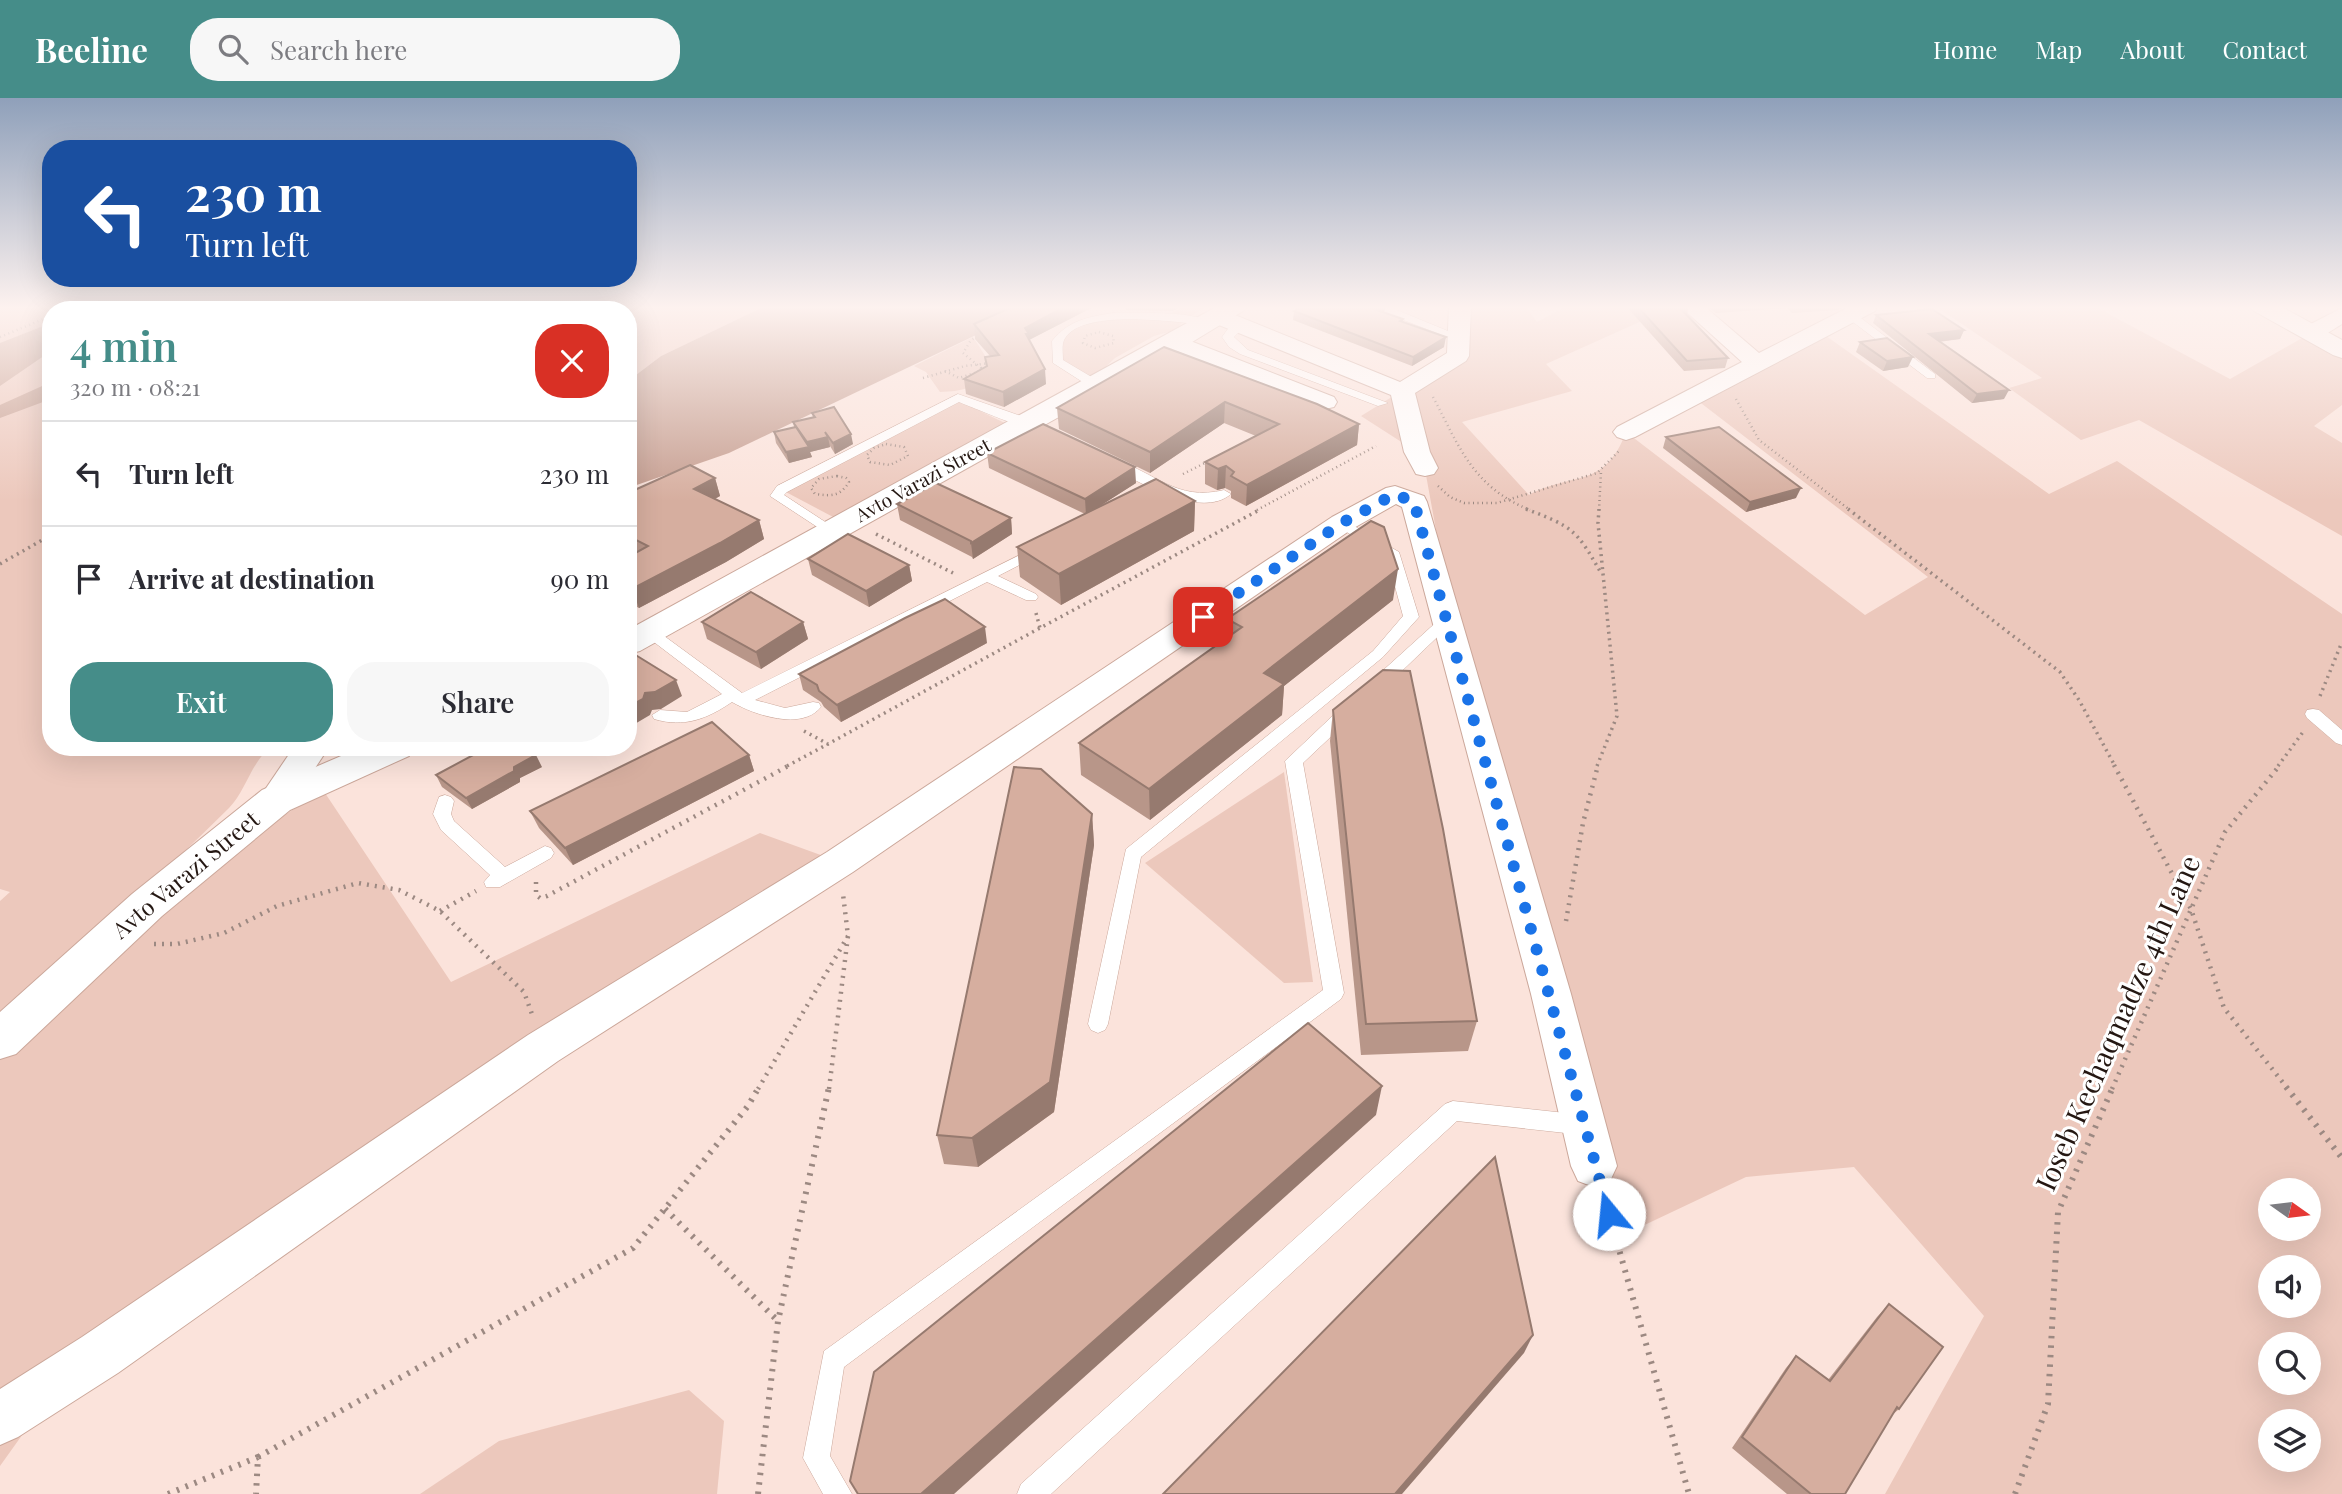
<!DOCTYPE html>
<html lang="en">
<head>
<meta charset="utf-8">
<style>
  body { margin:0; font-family:"Playfair Display",serif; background:#f7f7f7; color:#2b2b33; height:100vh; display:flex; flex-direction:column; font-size:26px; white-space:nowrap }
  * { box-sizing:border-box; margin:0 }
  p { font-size:23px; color:#7c7c81 }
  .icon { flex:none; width:38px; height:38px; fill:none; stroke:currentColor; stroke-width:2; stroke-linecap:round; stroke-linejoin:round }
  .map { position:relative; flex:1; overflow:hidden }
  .details { position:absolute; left:42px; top:203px; width:595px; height:455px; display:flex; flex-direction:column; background:#fff; border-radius:28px; box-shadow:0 7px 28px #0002 }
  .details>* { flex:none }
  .top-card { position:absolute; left:42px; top:42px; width:595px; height:147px; border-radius:28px; box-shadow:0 7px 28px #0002; background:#1a4fa0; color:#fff; overflow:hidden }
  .needle { width:46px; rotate:104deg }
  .buttons { position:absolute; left:2258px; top:1080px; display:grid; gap:14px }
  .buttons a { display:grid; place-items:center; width:63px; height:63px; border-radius:50%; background:#fff; box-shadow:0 7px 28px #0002; font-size:35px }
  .pin { position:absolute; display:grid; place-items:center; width:60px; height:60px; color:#fff; margin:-30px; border-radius:14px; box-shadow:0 4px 10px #0006 }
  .me { position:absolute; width:77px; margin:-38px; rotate:343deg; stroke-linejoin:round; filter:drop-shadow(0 0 5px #0008) }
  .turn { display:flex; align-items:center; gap:24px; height:147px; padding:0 28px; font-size:32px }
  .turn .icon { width:91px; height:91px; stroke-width:2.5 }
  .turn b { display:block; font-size:49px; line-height:60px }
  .round { display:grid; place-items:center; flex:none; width:74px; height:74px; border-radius:28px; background:#f7f7f7 }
  .head { display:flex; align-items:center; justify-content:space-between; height:119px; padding:0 28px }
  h1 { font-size:42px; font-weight:600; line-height:52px; color:#458d89 }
  .primary-button { display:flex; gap:14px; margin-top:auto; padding:14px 28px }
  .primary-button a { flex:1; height:80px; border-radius:28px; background:#458d89; color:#fff; font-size:28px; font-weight:600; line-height:80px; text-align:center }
  .primary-button a+a { background:#f7f7f7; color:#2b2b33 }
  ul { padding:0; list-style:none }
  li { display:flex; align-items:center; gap:21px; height:105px; padding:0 28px; border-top:2px solid #e1e1e2 }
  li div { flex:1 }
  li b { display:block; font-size:26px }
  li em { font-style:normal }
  header { display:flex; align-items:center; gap:42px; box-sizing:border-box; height:98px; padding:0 35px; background:#458d89; color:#fff }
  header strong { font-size:33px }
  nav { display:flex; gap:38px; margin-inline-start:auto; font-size:24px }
  .search { width:490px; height:63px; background:#f7f7f7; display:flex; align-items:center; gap:18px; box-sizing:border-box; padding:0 24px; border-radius:28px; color:#7c7c81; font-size:26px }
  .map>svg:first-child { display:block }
</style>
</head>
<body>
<header>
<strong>Beeline</strong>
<div class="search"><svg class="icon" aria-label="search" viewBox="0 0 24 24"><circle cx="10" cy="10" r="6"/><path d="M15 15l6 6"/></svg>Search here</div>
<nav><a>Home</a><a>Map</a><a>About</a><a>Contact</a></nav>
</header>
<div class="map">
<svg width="2342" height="1396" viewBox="0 0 2342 1396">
  <rect width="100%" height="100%" fill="#fbe3db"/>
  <g fill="#ecc8bc" fill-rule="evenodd">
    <path d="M0,208h610l-6,4h-553v437h220c-20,15 -25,44 -42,61 -75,74 -151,143 -229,213v-120l10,-9 -10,-3z"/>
    <polygon points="632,208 765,208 661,258 628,283 628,212"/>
    <polygon points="1185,208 1208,208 1184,222 1176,232 1154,238 1115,260 1097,277 1088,278 1062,263 1062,241 1072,233 1092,224 1106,220 1160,221"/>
    <path d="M1460,208h65l12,16 30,-16h108l-129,58 26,27 -110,31 67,73c45,-24 75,-5 97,-63l239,183 63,-38 -235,-180 126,-66 230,163 68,-33 225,153v880h-457l99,-178 -130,-149 -108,10 -129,61 -70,-224 -99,-418 -24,-132 -7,-12 -56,-36 97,-60zM2270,1092h38v38h-38zM2270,1169h38v39h-38zM2270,1246h38v38h-38zM2270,1323h38v39h-38z"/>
    <polygon points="1935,208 2094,208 2230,281 2311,235 2342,252 2342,307 2314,328 2342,345 2342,438 2139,322 2081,342 2009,290 2042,280"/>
    <path d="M973,239l20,31c-13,20 -30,23 -53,24l-14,-20 -12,-6z"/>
    <polygon points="957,302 1007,326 835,420 784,393"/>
    <polygon points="1284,674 1313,884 1284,885 1145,765"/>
    <polygon points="323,692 451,884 760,735 840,764 543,950 516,994 370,1087 25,1333 0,1368 0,942 147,807"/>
    <polygon points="689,1292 724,1323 717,1396 420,1396 499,1343"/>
  </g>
  <g fill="#c59d8f">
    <polygon points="765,208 1037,208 729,355 628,390 628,283 661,258"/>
    <polygon points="51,225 51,253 0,288 0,245"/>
    <polygon points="51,284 51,301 0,320 0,307"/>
  </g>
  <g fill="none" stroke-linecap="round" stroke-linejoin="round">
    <g stroke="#cba79a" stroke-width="1">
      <g id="lane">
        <polygon points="1378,208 1387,208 1465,240 1455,242 1378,212"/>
        <polygon points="1845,214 1853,214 1935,276 1935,280 1927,280 1845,218"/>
        <path d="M1113,215c21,0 81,-2 96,9l-5,3c-28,-3 -130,-18 -141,18 -1,5 0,12 0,17l37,22v6h-8l-39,-25 -1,-22c17,-21 36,-24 61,-28z"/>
        <polygon points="1240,224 1246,227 1234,239 1248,252 1388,305 1378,308 1240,256 1229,249 1222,239 1230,228"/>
        <path d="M958,296l63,22 19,13 -2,3c-5,0 -67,-25 -79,-30l-172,90 -3,3 52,34v6l-5,1 -61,-40 7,-10z"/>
        <path d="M1114,362c42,12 62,42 110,30l7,4c-31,26 -92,-13 -122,-27l-1,-3z"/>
        <polygon points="1342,421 1399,454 1419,519 1383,559 1141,759 1108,926 1105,932 1098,935 1091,932 1088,926 1126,751 1373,553 1403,518 1387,459 1337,428 1337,422"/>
        <path d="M1040,447l7,4 -2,3 -47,24 38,18 2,3 -2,3h-10l-39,-18 -232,118 30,8 28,-6 6,1 2,4c-19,24 -67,8 -89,-5 -25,17 -48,26 -78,17l-2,-4 8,-5 27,2 35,-18 -76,-58 -3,-3 3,-3h10l86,63z"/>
        <polygon points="1447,517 1455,522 1452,525 1381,593 1369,593 1367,589 1369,585 1442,519"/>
        <polygon points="1349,607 1355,608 1357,612 1355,616 1303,665 1344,895 1341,901 844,1269 830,1358 852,1396 823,1396 803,1360 824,1253 1323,892 1285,663 1343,608"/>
        <polygon points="2313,611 2319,612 2342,632 2342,647 2336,645 2307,620 2305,616 2307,612"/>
        <polygon points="445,697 451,699 454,703 451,716 454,723 505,769 545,748 551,750 554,755 551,760 500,789 486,789 484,784 490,777 441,732 433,716 439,699"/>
        <polygon points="1453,1003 1584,1017 1592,1020 1595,1027 1592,1034 1584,1037 1457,1023 1051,1396 1017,1396 1021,1386 1445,1006"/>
      </g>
    </g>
    <g stroke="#cba79a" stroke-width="2">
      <g id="street">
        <polygon points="607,208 632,208 628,213 604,212"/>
        <polygon points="1449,208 1471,208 1469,258 1466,263 1415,295 1430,354 1438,370 1434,376 1425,378 1416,376 1404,354 1391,297 1209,223 1206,218 1209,213 1225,213 1400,284 1447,255"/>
        <polygon points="1680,208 1704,208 1759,255 1851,208 1878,208 1875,213 1635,339 1626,342 1617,339 1613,334 1617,329 1742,264"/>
        <path d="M2342,210v16c-13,8 -24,17 -39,14l-3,-5 3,-5z"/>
        <polygon points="1175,237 1334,299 1337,304 1334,309 1325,311 1316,309 1167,249 1164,244 1167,239"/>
        <polygon points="1395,388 1424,398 1427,404 1571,896 1617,1068 1610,1083 1594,1089 1578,1083 1571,1068 1531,896 1402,409 1396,406 1352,431 853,774 558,963 118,1275 18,1339 0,1347 0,1291 82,1239 528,937 827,754 1332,419 1386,390"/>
        <polygon points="294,649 329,649 288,711 276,714 264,711 258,702"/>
      </g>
    </g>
    <g stroke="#cba79a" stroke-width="2">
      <g id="secondary">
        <polygon points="1218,208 1247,208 1243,213 1184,249 640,553 628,556 628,532"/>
        <polygon points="2250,208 2280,208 2342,242 2342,260 2333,257 2254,213"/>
        <polygon points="362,649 414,649 409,658 290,712 162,818 16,956 0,961 0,914 132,796 262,692"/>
      </g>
    </g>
    <g stroke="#9c8982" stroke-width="2.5" stroke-dasharray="1 3.5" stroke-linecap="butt">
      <polyline points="64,212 72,208"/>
      <polyline points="433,212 440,208"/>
      <polygon points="1099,234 1113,238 1114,245 1095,250 1083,245 1085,238"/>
      <polyline points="0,239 51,218"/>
      <polyline points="945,273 959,280 978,274 981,270 963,255 971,242 977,239"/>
      <polyline points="923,280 965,268 991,265"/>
      <path d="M1433,299c27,51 40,90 97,113"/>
      <polyline points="1736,301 1759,342 1850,412"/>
      <polygon points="886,346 904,349 908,358 890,367 870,364 867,357 874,350"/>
      <polyline points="1183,376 1209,363"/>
      <path d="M837,378l9,2 3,4c-9,15 -18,14 -34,12l-4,-6 8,-9z"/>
      <polyline points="1438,388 1450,399 1464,405 1497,405 1597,375 1619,353"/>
      <polyline points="1257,412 1376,348"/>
      <polyline points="1599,412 1601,374"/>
    </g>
    <g stroke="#9c8982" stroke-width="3.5" stroke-dasharray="2 4.5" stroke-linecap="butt">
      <path d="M1526,411c47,18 50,20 75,64"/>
      <polyline points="1848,411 2060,574 2079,602 2115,668"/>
      <polyline points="876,436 953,475"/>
      <polyline points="0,466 51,437"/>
      <polyline points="1036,515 1040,530 1261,411"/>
      <polyline points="2320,598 2342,544"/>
      <polyline points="804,633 828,646 1040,530"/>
      <polyline points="787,668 828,646"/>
      <polyline points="1597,668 1617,618 1598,425 1599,411"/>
      <polyline points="2278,668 2303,634"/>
    </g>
    <g stroke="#9c8982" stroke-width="4.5" stroke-dasharray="2 6" stroke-linecap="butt">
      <polyline points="2114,667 2191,811 2224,910 2288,991"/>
      <polyline points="536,784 536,797 540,800 547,798 790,667"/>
      <polyline points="440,813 476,793"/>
      <polyline points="1566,823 1583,725 1598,667"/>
      <polyline points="154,846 177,846 224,835 277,808 358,785 399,792 440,813 524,894 533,919"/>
      <polyline points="758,991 848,838"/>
      <polyline points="829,991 848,838 843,796"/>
      <polyline points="2112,991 2225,734 2280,667"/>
    </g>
    <g stroke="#9c8982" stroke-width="6" stroke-dasharray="2.5 7" stroke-linecap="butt">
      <polyline points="2286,989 2342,1060"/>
      <polyline points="1604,1099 1689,1396"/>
      <polyline points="665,1111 777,1222"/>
      <polyline points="258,1359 633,1150 748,1008 759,989"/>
      <polyline points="168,1396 258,1359 256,1396"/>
      <polyline points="758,1396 778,1223 829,989"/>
      <polyline points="2015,1396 2048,1306 2058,1114 2113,989"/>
    </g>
    <use href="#lane" fill="#fff" fill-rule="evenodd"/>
    <use href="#street" fill="#fff" fill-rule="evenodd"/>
    <use href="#secondary" fill="#fff" fill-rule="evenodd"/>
  </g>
  <g fill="#b89689">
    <polygon points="1014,208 1095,208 1029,242 1046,286 1004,309 966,296 964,281 986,269 985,259 990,258 975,241 974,226"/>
    <polygon points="1126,208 1182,208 1172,213 1126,212"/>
    <polygon points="1626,208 1689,208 1687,216 1728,260 1725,270 1684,273"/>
    <polygon points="1707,208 1845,208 1838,212 1792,215 1787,210 1716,215"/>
    <polygon points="1294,213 1384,214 1403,221 1403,224 1444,249 1412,268 1293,222"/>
    <polygon points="1876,217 1964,232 1960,241 1939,244 2004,301 1972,305 1873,225"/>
    <polygon points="1860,244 1908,269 1883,273 1856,254"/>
    <polygon points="1164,249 1359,326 1357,347 1246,408 1231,400 1231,393 1225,390 1217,392 1205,386 1205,364 1256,338 1224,325 1150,375 1059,331 1057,310"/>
    <polygon points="812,315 853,346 835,356 830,348 830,349 810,354 812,359 789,365 776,345 774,334 794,329 793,324 813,320"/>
    <polygon points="1666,339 1796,400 1746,414 1663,350"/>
    <polygon points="987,355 1136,385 1095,411 1195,403 1194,433 1061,507 1020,479 1017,449 1085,416 989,370"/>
    <polygon points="715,380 720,398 715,401 759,422 764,441 726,464 639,510 628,504 628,459 634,456 628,453 628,395"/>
    <polygon points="897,406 1011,420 1012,436 973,461 972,459 900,422"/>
    <polygon points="808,461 909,467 912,483 869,509 812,477"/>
    <polygon points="1393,502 1284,588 1282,617 1150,722 1081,677 1079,645 1226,541 1227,521"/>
    <polygon points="702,524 803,524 808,541 761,571 707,541"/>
    <polygon points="987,545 841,624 824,609 821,604 803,592 799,576"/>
    <polygon points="1333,612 1477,923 1468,953 1361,957 1330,643"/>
    <polygon points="749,657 754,673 573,767 539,730 530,713"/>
    <polygon points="542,669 520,680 520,684 472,711 442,689 436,677"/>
    <polygon points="1092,716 1094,747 1054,1014 978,1069 944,1066 937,1037"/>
    <polygon points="1889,1206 1899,1311 1891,1318 1845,1396 1787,1396 1732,1350 1786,1270 1796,1258 1828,1282 1877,1219"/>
  </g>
  <g fill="#967a6f">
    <polygon points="545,208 557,208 558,212 539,212"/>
    <polygon points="1066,208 1095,208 1029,242 1030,251 1025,230"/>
    <polygon points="1172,208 1182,208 1172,213"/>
    <polygon points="1385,208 1384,217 1377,212"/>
    <polygon points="1964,232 1960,241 1925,245 1929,236"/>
    <polygon points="1446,239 1444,249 1412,268 1413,259"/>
    <polygon points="1913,259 1908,269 1883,273 1887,263"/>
    <polygon points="1045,271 1046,286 1004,309 1003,294"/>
    <polygon points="2009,292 2004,301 1972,305 1977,296"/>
    <polygon points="1225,304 1224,325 1150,375 1150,354"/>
    <polygon points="1359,326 1357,347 1246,408 1247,387"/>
    <polygon points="851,336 853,346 835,356 833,345"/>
    <polygon points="828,339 830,349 810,354 812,359 789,365 786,354 807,344"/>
    <polygon points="1226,368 1225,390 1217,392 1218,371"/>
    <polygon points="1135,369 1136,385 1086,417 1085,401"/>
    <polygon points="715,380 720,398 699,409 694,391"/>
    <polygon points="1801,390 1796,400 1746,414 1750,404"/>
    <polygon points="1195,403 1194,433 1061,507 1059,476"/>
    <polygon points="1011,420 1012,436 973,461 971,445"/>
    <polygon points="759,422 764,441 726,464 639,510 632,491"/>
    <polygon points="909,467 912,483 869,509 866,493"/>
    <polygon points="1398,471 1393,502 1284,588 1282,617 1150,722 1149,691 1264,575"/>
    <polygon points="803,524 808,541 761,571 756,554"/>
    <polygon points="985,529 987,545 841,624 837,607"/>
    <polygon points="676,582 682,598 661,611 652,612 650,617 628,630 628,609 645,595"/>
    <polygon points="536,657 542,669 520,680 520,684 472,711 466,700 514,669"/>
    <polygon points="749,657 754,673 573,767 565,750"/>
    <polygon points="1092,716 1094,747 1054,1014 978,1069 972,1040"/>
    <polygon points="1382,988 1376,1017 954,1396 921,1396"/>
    <polygon points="1533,1237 1524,1255 1402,1396 1395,1396"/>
  </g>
  <g fill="#d6ae9f" stroke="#967a6f" stroke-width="2">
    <polygon points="500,208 545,208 539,212 494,212"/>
    <polygon points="1014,208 1066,208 1025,230 1029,236 1026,236 1045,271 1003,294 964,281 987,268 985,259 999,257 974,226"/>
    <polygon points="1303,208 1385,208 1377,212 1403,221 1400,223 1446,239 1413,259 1294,213"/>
    <polygon points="1637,208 1688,208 1679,209 1728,260 1687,263"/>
    <polygon points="1932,211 1964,232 1929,236 2009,292 1977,296 1876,217"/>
    <polygon points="1887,240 1913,259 1887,263 1860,244"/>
    <polygon points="1164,249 1317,306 1359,326 1247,387 1231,378 1234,374 1226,368 1218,371 1205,364 1279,326 1225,304 1150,354 1057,310"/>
    <polygon points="834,309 851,336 833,345 825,334 828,339 807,344 793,324 815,319 812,315"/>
    <polygon points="1043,326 1135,369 1085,401 987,355"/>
    <polygon points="796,329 809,349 786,354 774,334"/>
    <polygon points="1719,329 1801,390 1750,404 1666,339"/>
    <polygon points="690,367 715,380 694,391 759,422 720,445 632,491 628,489 628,459 648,448 628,438 628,395"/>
    <polygon points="1156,381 1195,403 1059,476 1017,449"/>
    <polygon points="936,385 1011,420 971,445 971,443 897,406"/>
    <polygon points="1371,423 1384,429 1398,471 1264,575 1284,586 1149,691 1079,645 1242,529 1227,521"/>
    <polygon points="848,436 909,467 866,493 808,461"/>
    <polygon points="751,494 803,524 756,554 702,524"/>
    <polygon points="945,501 985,529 837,607 819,593 817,587 799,576 905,520"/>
    <polygon points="634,556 676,582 655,594 645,595 643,601 628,609 628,559"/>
    <polygon points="1383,572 1410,573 1443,731 1477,923 1366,926 1333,612"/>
    <polygon points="712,624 749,657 565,750 530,713"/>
    <polygon points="488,649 524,649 536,657 514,669 514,673 466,700 436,677"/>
    <polygon points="1014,669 1041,671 1092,716 1050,984 972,1040 937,1037"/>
    <polygon points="1308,925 1382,988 921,1396 858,1396 850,1383 874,1274"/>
    <polygon points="1495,1059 1533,1237 1395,1396 1163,1396"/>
    <polygon points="1889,1206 1943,1249 1899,1311 1897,1309 1845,1396 1811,1396 1742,1339 1796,1258 1830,1283"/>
  </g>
  <linearGradient id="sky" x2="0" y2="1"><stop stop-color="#8fa0ba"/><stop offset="0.52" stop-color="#fdf2ef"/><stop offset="1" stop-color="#fdf2ef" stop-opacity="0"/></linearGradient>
  <rect width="2342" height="403" fill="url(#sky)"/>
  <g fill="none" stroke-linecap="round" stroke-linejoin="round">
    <polyline stroke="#1a73e8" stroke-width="12" stroke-dasharray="0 21.6" points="1203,519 1342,425 1395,396 1414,404 1609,1116"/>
  </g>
  <g text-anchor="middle" stroke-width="6" stroke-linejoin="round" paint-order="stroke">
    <g font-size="19" fill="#241712" stroke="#fff">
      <text transform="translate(923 382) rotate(-29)" y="7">Avto Varazi Street</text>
    </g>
    <g font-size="23" fill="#241712" stroke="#fff">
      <text transform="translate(186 777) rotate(-40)" y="8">Avto Varazi Street</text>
    </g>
    <g font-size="28" fill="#241712" stroke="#fff">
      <text transform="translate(2118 925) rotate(-66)" y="10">Ioseb Kechaqmadze 4th Lane</text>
    </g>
  </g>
</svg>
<div class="buttons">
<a><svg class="needle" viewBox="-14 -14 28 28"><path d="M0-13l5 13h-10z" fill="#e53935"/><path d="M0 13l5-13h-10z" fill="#7c7c81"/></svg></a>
<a><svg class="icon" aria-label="sound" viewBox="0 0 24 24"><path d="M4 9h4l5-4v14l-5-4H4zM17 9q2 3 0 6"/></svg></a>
<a><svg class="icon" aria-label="search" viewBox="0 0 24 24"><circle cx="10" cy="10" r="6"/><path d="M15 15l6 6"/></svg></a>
<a><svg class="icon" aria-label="layers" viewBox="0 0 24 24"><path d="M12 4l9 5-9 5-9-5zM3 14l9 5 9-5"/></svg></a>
</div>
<div class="pin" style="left:1203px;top:519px;background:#d93025"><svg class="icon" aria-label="arrive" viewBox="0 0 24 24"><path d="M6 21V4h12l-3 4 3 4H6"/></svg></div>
<svg class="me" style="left:1609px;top:1116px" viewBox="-20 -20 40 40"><circle r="19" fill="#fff"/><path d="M0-13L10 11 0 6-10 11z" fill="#1a73e8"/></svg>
<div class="top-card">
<div class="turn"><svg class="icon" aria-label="left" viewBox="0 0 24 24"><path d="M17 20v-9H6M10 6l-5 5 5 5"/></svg><div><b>230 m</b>Turn left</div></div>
</div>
<section class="details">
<div class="head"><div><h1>4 min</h1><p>320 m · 08:21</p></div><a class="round" style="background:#d93025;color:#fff"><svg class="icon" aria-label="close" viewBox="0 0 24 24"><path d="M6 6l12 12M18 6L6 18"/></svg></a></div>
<ul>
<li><svg class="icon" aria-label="left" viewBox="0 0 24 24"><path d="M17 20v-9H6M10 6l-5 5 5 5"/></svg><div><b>Turn left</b></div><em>230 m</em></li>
<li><svg class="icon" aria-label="arrive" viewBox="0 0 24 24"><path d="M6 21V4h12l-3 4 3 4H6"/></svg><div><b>Arrive at destination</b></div><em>90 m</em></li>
</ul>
<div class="primary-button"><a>Exit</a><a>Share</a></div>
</section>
</div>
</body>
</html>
